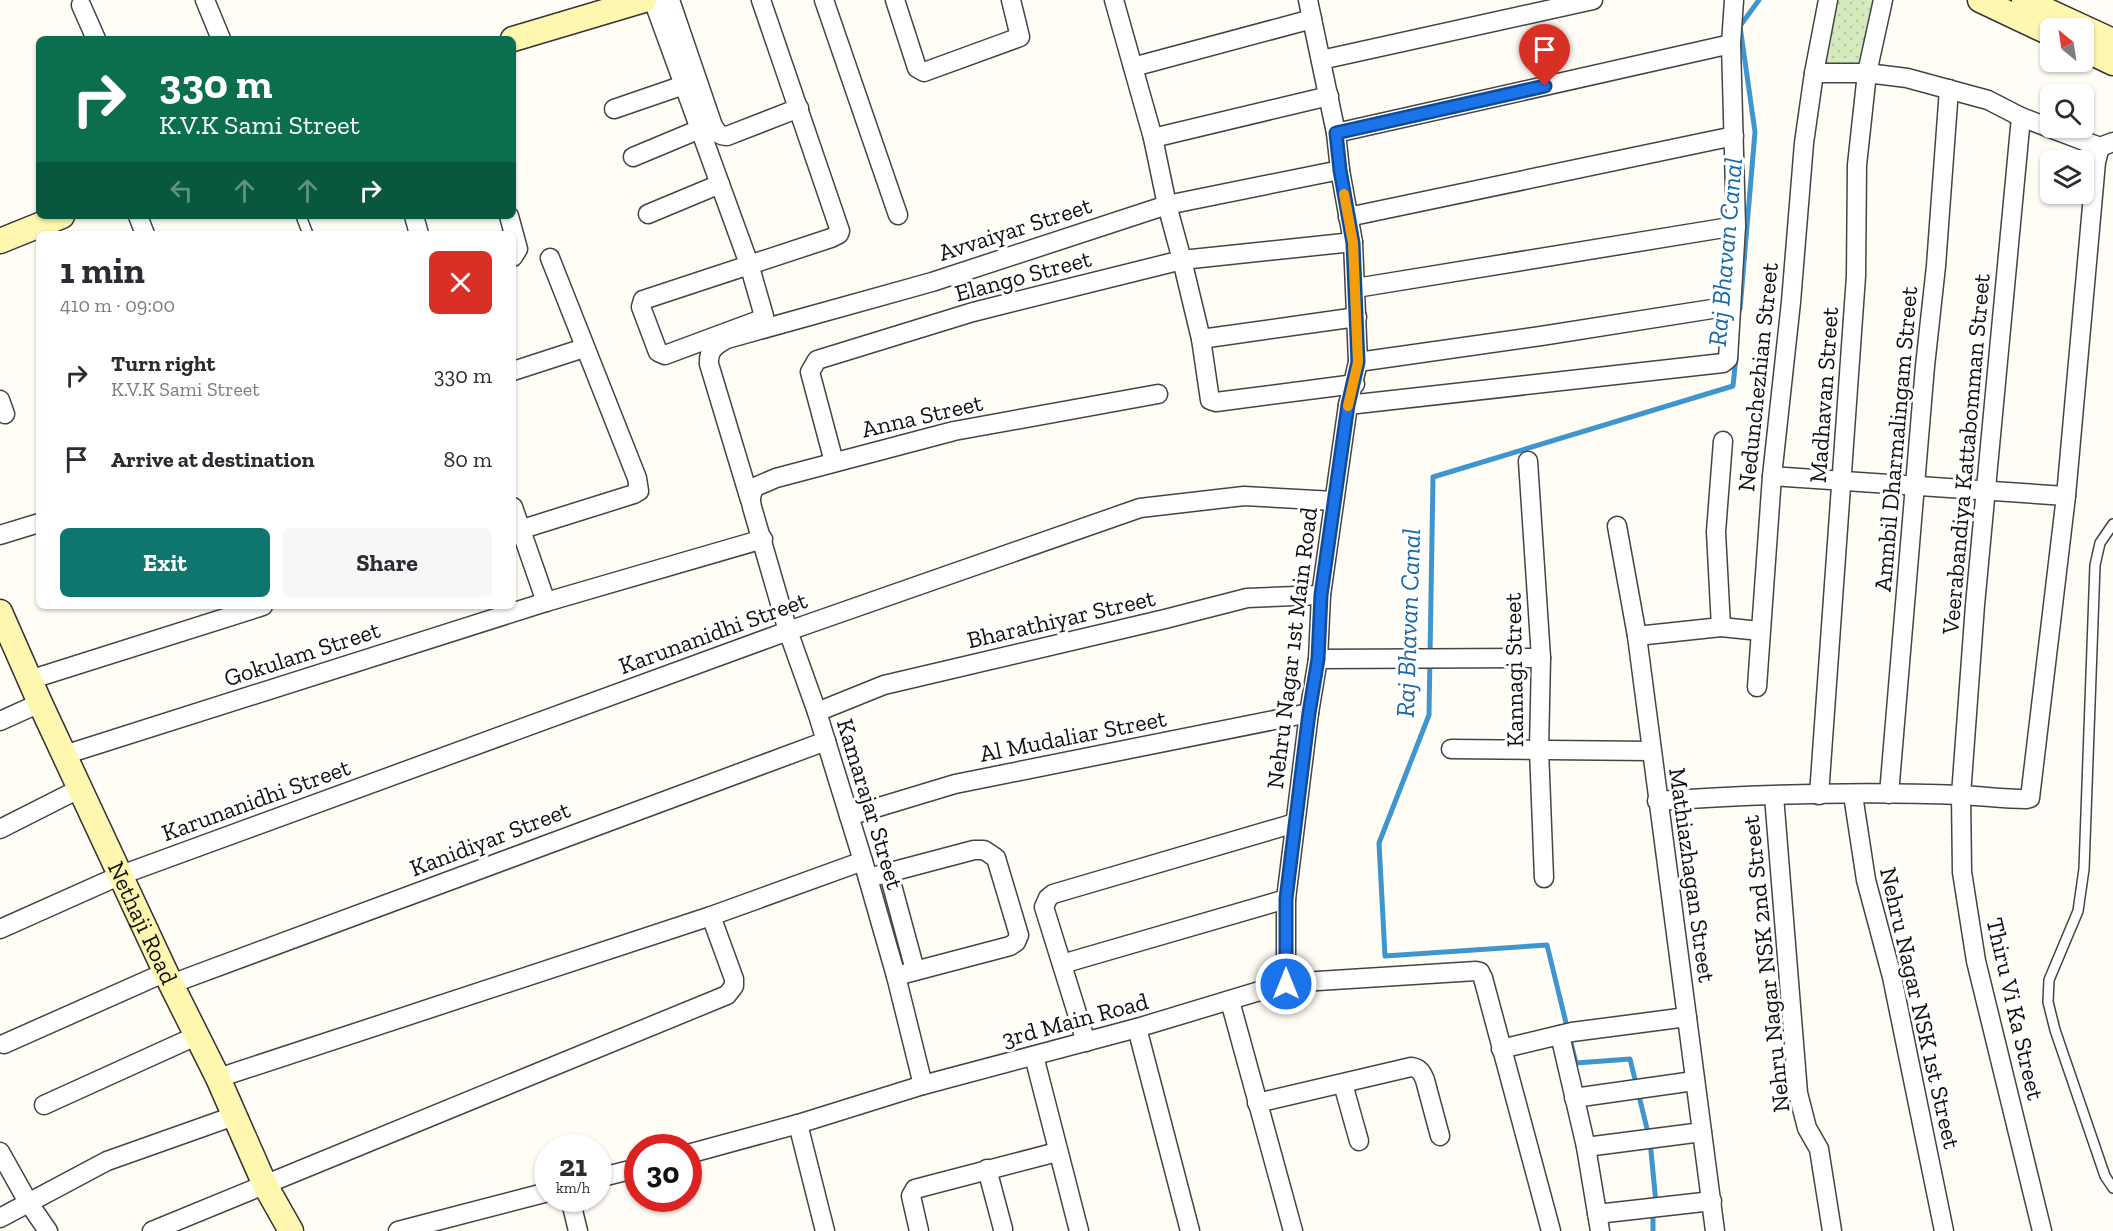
<!DOCTYPE html>
<html lang="en">
<head>
<meta charset="utf-8">
<style>
  body { margin:0; font-family:"Zilla Slab",serif; background:#f7f7f7; color:#2b2b33; height:100vh; display:flex; flex-direction:column; font-size:22px; white-space:nowrap }
  * { box-sizing:border-box; margin:0 }
  p { font-size:20px; color:#7c7c81 }
  .icon { flex:none; width:33px; height:33px; fill:none; stroke:currentColor; stroke-width:2; stroke-linecap:round; stroke-linejoin:round }
  .map { position:relative; flex:1; overflow:hidden }
  .side { position:absolute; left:36px; top:231px; width:480px; height:378px; display:flex; flex-direction:column; background:#fff; border-radius:9px; box-shadow:0 2px 4px #0004 }
  .side>* { flex:none }
  .top-card { position:absolute; left:36px; top:36px; width:480px; height:183px; border-radius:9px; box-shadow:0 2px 4px #0004; background:#0b6e4f; color:#fff; overflow:hidden }
  .needle { width:39px; rotate:330deg }
  .buttons { position:absolute; left:2040px; top:18px; display:grid; gap:12px }
  .buttons a { display:grid; place-items:center; width:54px; height:54px; border-radius:9px; background:#fff; box-shadow:0 2px 4px #0004; font-size:30px }
  .speed { position:absolute; left:534px; top:1134px; display:flex; gap:12px; font-size:30px; font-weight:700; text-align:center }
  .speed>* { display:grid; place-content:center; width:78px; height:78px; border-radius:50%; background:#fff; box-shadow:0 2px 4px #0004; line-height:1 }
  .speed small { font-size:15px; font-weight:400 }
  .speed .limit { border:9px solid #d22; background:#fff; color:#111 }
  .pin { position:absolute; display:grid; place-items:center; width:51px; height:51px; color:#fff; margin:-62px -26px; border-radius:50% 50% 50% 0; rotate:-45deg; box-shadow:0 0 6px #0007 }
  .pin .icon { rotate:45deg }
  .me { position:absolute; width:66px; margin:-33px; rotate:0deg; stroke-linejoin:round; filter:drop-shadow(0 0 4px #0008) }
  .turn { display:flex; align-items:center; gap:21px; height:126px; padding:0 24px; font-size:27px }
  .turn .icon { width:78px; height:78px; stroke-width:2.5 }
  .turn b { display:block; font-size:42px; line-height:51px }
  .lanes { display:flex; align-items:center; height:57px; padding:0 24px; background:#0003; justify-content:center; gap:30px; direction:ltr }
  .lanes .off { opacity:.35 }
  .round { display:grid; place-items:center; flex:none; width:63px; height:63px; border-radius:9px; background:#f7f7f7 }
  .head { display:flex; align-items:center; justify-content:space-between; height:102px; padding:0 24px }
  h1 { font-size:36px; font-weight:700; line-height:45px }
  .primary-button { display:flex; gap:12px; margin-top:auto; padding:12px 24px }
  .primary-button a { flex:1; height:69px; border-radius:9px; background:#0f766e; color:#fff; font-size:24px; font-weight:700; line-height:69px; text-align:center }
  .primary-button a+a { background:#f7f7f7; color:#2b2b33 }
  ul { padding:0; list-style:none }
  li { display:flex; align-items:center; gap:18px; height:84px; padding:0 24px }
  li div { flex:1 }
  li b { display:block; font-size:22px }
  li em { font-style:normal }
  .map>svg:first-child { display:block }
</style>
</head>
<body>
<div class="map">
<svg width="2113" height="1231" viewBox="0 0 2113 1231">
  <defs>
    <pattern id="park-dots" width="8" height="8" patternUnits="userSpaceOnUse" patternTransform="scale(1.5)"><rect width="8" height="8" fill="#d5ebbd"/><path d="M2 2h.1M6 6h.1" fill="none" stroke="#b6c8a1" stroke-width="1.8" stroke-linecap="round"/></pattern>
  </defs>
  <rect width="100%" height="100%" fill="#fffdf5"/>
  <polygon fill="url(#park-dots)" points="1836,0 1874,0 1861,68 1818,68"/>
  <g fill="none" stroke-linecap="round" stroke-linejoin="round">
    <g stroke="#3f96cf" stroke-width="5">
      <polyline points="1740,309 1755,132 1740,26 1759,0"/>
      <polyline points="1568,1031 1547,945 1385,956 1379,843 1429,715 1433,477 1733,386 1736,357"/>
      <polyline points="1571,1043 1576,1063 1630,1059 1650,1141 1656,1203"/>
      <polyline points="1653,1231 1653,1212"/>
    </g>
    <g stroke="#444" stroke-width="12">
      <g id="lane">
        <polyline points="301,216 308,234"/>
        <polyline points="2113,524 2100,543 2095,565 2084,869 2078,911 2049,980 2048,1002 2055,1030 2105,1176 2113,1188"/>
      </g>
    </g>
    <g stroke="#444" stroke-width="21">
      <g id="street">
        <polyline points="205,0 221,39"/>
        <polyline points="653,0 749,264 764,316 762,319 665,355 658,352 641,307 643,300 831,238 839,234 840,231 761,0"/>
        <path d="M670,0l43,126c4,6 6,10 14,10l72,-28"/>
        <polyline points="824,0 898,215"/>
        <polyline points="895,0 917,68 924,72 1020,37 1011,0"/>
        <polyline points="1114,0 1153,138 1167,205 1182,260 1201,339 1210,400 1216,402 1355,384"/>
        <polyline points="81,5 96,39"/>
        <polyline points="1321,60 1593,0"/>
        <polyline points="1133,67 1312,19"/>
        <polyline points="1814,73 1867,73 1907,78 1988,100 2021,117 2100,147 2113,142"/>
        <polyline points="614,109 684,85"/>
        <polyline points="2021,117 1975,605 1961,795 1962,872 1976,961 2042,1231"/>
        <polyline points="1336,133 1731,44"/>
        <polyline points="1153,138 1329,96"/>
        <polyline points="633,157 700,129"/>
        <polyline points="648,214 720,184"/>
        <polyline points="138,216 145,234"/>
        <polyline points="414,216 419,234"/>
        <polyline points="509,216 518,249 513,257"/>
        <polyline points="1348,217 1734,136"/>
        <polyline points="1356,288 1736,226"/>
        <polyline points="1201,339 1357,317"/>
        <polyline points="1358,362 1541,336 1731,306"/>
        <polyline points="513,371 584,348"/>
        <polyline points="0,400 5,414"/>
        <polyline points="1348,405 1723,363 1728,359 1736,226 1731,44 1734,0"/>
        <polyline points="1528,461 1541,658 1539,749 1544,878"/>
        <polyline points="834,462 810,372 817,360 973,312 1182,260 1353,242"/>
        <polyline points="1772,476 2066,496"/>
        <path d="M750,500l-41,-136c-1,-15 7,-19 18,-25l205,-57 235,-77 173,-35"/>
        <polyline points="513,507 546,602"/>
        <polyline points="1617,526 1637,636 1715,1231"/>
        <polyline points="513,532 634,494 639,491 637,478 550,258"/>
        <polyline points="0,535 39,523"/>
        <polyline points="1721,627 1716,532 1723,441"/>
        <polyline points="1637,636 1721,627 1760,631"/>
        <polyline points="1318,659 1541,658"/>
        <polyline points="29,680 263,606"/>
        <polyline points="1757,687 1772,476 1791,302 1804,143 1814,73 1828,0"/>
        <polyline points="817,712 884,685 1165,619 1247,598 1321,595"/>
        <polyline points="0,721 40,703"/>
        <polyline points="1451,749 1650,751"/>
        <polyline points="64,755 546,602 763,539"/>
        <polyline points="1889,794 1925,366 1936,266 1949,89"/>
        <polyline points="1819,795 1856,276 1857,165 1867,73 1883,0"/>
        <polyline points="1853,795 1866,880 1892,977 1944,1231"/>
        <polyline points="1774,796 1798,1093 1807,1128 1819,1149 1832,1231"/>
        <path d="M1657,801c101,-7 204,-10 304,-6 22,1 43,4 65,4l4,-1 36,-302 30,-334 4,-15"/>
        <polyline points="849,816 955,784 1309,713"/>
        <polyline points="0,829 79,789"/>
        <polyline points="889,874 915,970"/>
        <polyline points="868,878 974,850 984,850 996,858 1019,935 1016,942 1010,946 896,976"/>
        <polyline points="0,929 121,875 788,631 1140,508 1244,496 1334,501"/>
        <polyline points="1062,964 1286,899"/>
        <polyline points="1286,983 1286,899 1309,713 1318,659 1321,595 1348,405 1358,362 1353,242 1340,170 1336,133 1308,0"/>
        <polyline points="171,984 826,741"/>
        <polyline points="1230,1001 1293,1231"/>
        <polyline points="1137,1028 1190,1231"/>
        <polyline points="1560,1035 1586,1147 1600,1231"/>
        <polyline points="1086,1042 1044,907 1048,898 1053,894 1295,823"/>
        <polyline points="4,1044 166,972"/>
        <polyline points="1501,1049 1572,1032 1687,1017"/>
        <polyline points="1034,1056 1079,1231"/>
        <polyline points="218,1078 711,916 863,861"/>
        <polyline points="1343,1084 1359,1141"/>
        <path d="M923,1085l-27,-109 -33,-115 -46,-149 -29,-81 -36,-124c-2,-8 -1,-13 3,-20l21,-9 178,-47 204,-37"/>
        <polyline points="1574,1098 1694,1081"/>
        <path d="M1257,1103l154,-36c9,1 11,6 14,13l15,56"/>
        <polyline points="44,1105 196,1036"/>
        <polyline points="798,1124 825,1231"/>
        <polyline points="1586,1147 1702,1132"/>
        <polyline points="0,1152 28,1202 48,1231"/>
        <polyline points="688,1154 798,1124 923,1085 1137,1028 1286,983 1476,971 1480,972 1483,978 1551,1231"/>
        <polyline points="987,1169 1003,1229"/>
        <polyline points="598,1178 638,1168"/>
        <polyline points="570,1198 578,1231"/>
        <polyline points="1597,1214 1712,1201"/>
        <polyline points="0,1218 107,1161 234,1116"/>
        <polyline points="152,1231 727,995 734,986 734,979 711,916"/>
        <polyline points="398,1231 548,1192"/>
        <polyline points="919,1231 911,1196 915,1189 1057,1152"/>
      </g>
    </g>
    <g stroke="#333" stroke-width="27">
      <g id="secondary">
        <polyline points="1980,0 2050,33"/>
        <polyline points="2024,0 2113,41"/>
        <polyline points="513,39 644,0"/>
        <polyline points="2084,49 2113,63"/>
        <polyline points="0,241 62,216"/>
        <path id="s1" d="M0,612l40,91 131,281 47,94 47,107 26,46"/>
      </g>
    </g>
    <use href="#lane" stroke="#fff" stroke-width="9"/>
    <use href="#street" stroke="#fff" stroke-width="18"/>
    <use href="#secondary" stroke="#fff6b0" stroke-width="24"/>
  </g>
  <g fill="none" stroke-linecap="round" stroke-linejoin="round">
    <g stroke="#114b97" stroke-width="15">
      <polyline id="route" points="1286,984 1286,899 1309,713 1318,659 1321,595 1348,405 1358,362 1353,243 1340,170 1336,133 1545,86"/>
    </g>
    <use href="#route" stroke="#1a73e8" stroke-width="10"/>
    <polyline stroke="#f59e0b" stroke-width="10" points="1344,194 1353,243 1358,362 1348,406"/>
  </g>
  <g text-anchor="middle" stroke-width="6" stroke-linejoin="round" paint-order="stroke">
    <g font-size="24" fill="#111" stroke="#fff">
      <text transform="translate(1015 229) rotate(-18)" y="8">Avvaiyar Street</text>
      <text transform="translate(1023 276) rotate(-15)" y="8">Elango Street</text>
      <text transform="translate(1758 377) rotate(-84)" y="8">Nedunchezhian Street</text>
      <text transform="translate(1824 395) rotate(-86)" y="8">Madhavan Street</text>
      <text transform="translate(922 416) rotate(-13)" y="8">Anna Street</text>
      <text transform="translate(1896 439) rotate(-85)" y="8">Amnbil Dharmalingam Street</text>
      <text transform="translate(1966 454) rotate(-85)" y="8">Veerabandiya Kattabomman Street</text>
      <text transform="translate(1061 619) rotate(-13)" y="8">Bharathiyar Street</text>
      <text transform="translate(713 633) rotate(-20)" y="8">Karunanidhi Street</text>
      <text transform="translate(1292 648) rotate(-83)" y="8">Nehru Nagar 1st Main Road</text>
      <text transform="translate(302 654) rotate(-18)" y="8">Gokulam Street</text>
      <text transform="translate(1514 670) rotate(-91)" y="8">Kannagi Street</text>
      <text transform="translate(1073 736) rotate(-11)" y="8">Al Mudaliar Street</text>
      <text transform="translate(256 800) rotate(-20)" y="8">Karunanidhi Street</text>
      <text transform="translate(870 804) rotate(73)" y="8">Kamarajar Street</text>
      <text transform="translate(490 839) rotate(-21)" y="8">Kanidiyar Street</text>
      <text transform="translate(1692 875) rotate(82)" y="8">Mathiazhagan Street</text>
      <text dy="8" stroke="none"><textPath href="#s1" startOffset="342">Nethaji Road</textPath></text>
      <text transform="translate(1766 964) rotate(-96)" y="8">Nehru Nagar NSK 2nd Street</text>
      <text transform="translate(1920 1008) rotate(77)" y="8">Nehru Nagar NSK 1st Street</text>
      <text transform="translate(2015 1009) rotate(77)" y="8">Thiru Vi Ka Street</text>
      <text transform="translate(1075 1020) rotate(-15)" y="8">3rd Main Road</text>
    </g>
    <g font-size="26" font-style="italic" fill="#1768a6" stroke="#fff">
      <text transform="translate(1725 252) rotate(-85)" y="9">Raj Bhavan Canal</text>
      <text transform="translate(1408 623) rotate(-88)" y="9">Raj Bhavan Canal</text>
    </g>
  </g>
</svg>
<div class="buttons">
<a><svg class="needle" viewBox="-14 -14 28 28"><path d="M0-13l5 13h-10z" fill="#e53935"/><path d="M0 13l5-13h-10z" fill="#7c7c81"/></svg></a>
<a><svg class="icon" aria-label="search" viewBox="0 0 24 24"><circle cx="10" cy="10" r="6"/><path d="M15 15l6 6"/></svg></a>
<a><svg class="icon" aria-label="layers" viewBox="0 0 24 24"><path d="M12 4l9 5-9 5-9-5zM3 14l9 5 9-5"/></svg></a>
</div>
<div class="speed"><div>21<small>km/h</small></div><div class="limit">30</div></div>
<div class="pin" style="left:1545px;top:86px;background:#d93025"><svg class="icon" aria-label="arrive" viewBox="0 0 24 24"><path d="M6 21V4h12l-3 4 3 4H6"/></svg></div>
<svg class="me" style="left:1286px;top:984px" viewBox="-20 -20 40 40"><circle r="17" fill="#1a73e8" stroke="#fff" stroke-width="3"/><path d="M0-11L8 9 0 5-8 9z" fill="#fff"/></svg>
<div class="top-card">
<div class="turn"><svg class="icon" aria-label="right" viewBox="0 0 24 24"><path d="M7 20v-9h11M14 6l5 5-5 5"/></svg><div><b>330 m</b>K.V.K Sami Street</div></div>
<div class="lanes"><svg class="icon off" aria-label="left" viewBox="0 0 24 24"><path d="M17 20v-9H6M10 6l-5 5 5 5"/></svg><svg class="icon off" aria-label="ahead" viewBox="0 0 24 24"><path d="M12 20V5M6 11l6-6 6 6"/></svg><svg class="icon off" aria-label="ahead" viewBox="0 0 24 24"><path d="M12 20V5M6 11l6-6 6 6"/></svg><svg class="icon" aria-label="right" viewBox="0 0 24 24"><path d="M7 20v-9h11M14 6l5 5-5 5"/></svg></div>
</div>
<section class="side">
<div class="head"><div><h1>1 min</h1><p>410 m · 09:00</p></div><a class="round" style="background:#d93025;color:#fff"><svg class="icon" aria-label="close" viewBox="0 0 24 24"><path d="M6 6l12 12M18 6L6 18"/></svg></a></div>
<ul>
<li><svg class="icon" aria-label="right" viewBox="0 0 24 24"><path d="M7 20v-9h11M14 6l5 5-5 5"/></svg><div><b>Turn right</b><p>K.V.K Sami Street</p></div><em>330 m</em></li>
<li><svg class="icon" aria-label="arrive" viewBox="0 0 24 24"><path d="M6 21V4h12l-3 4 3 4H6"/></svg><div><b>Arrive at destination</b></div><em>80 m</em></li>
</ul>
<div class="primary-button"><a>Exit</a><a>Share</a></div>
</section>
</div>
</body>
</html>
